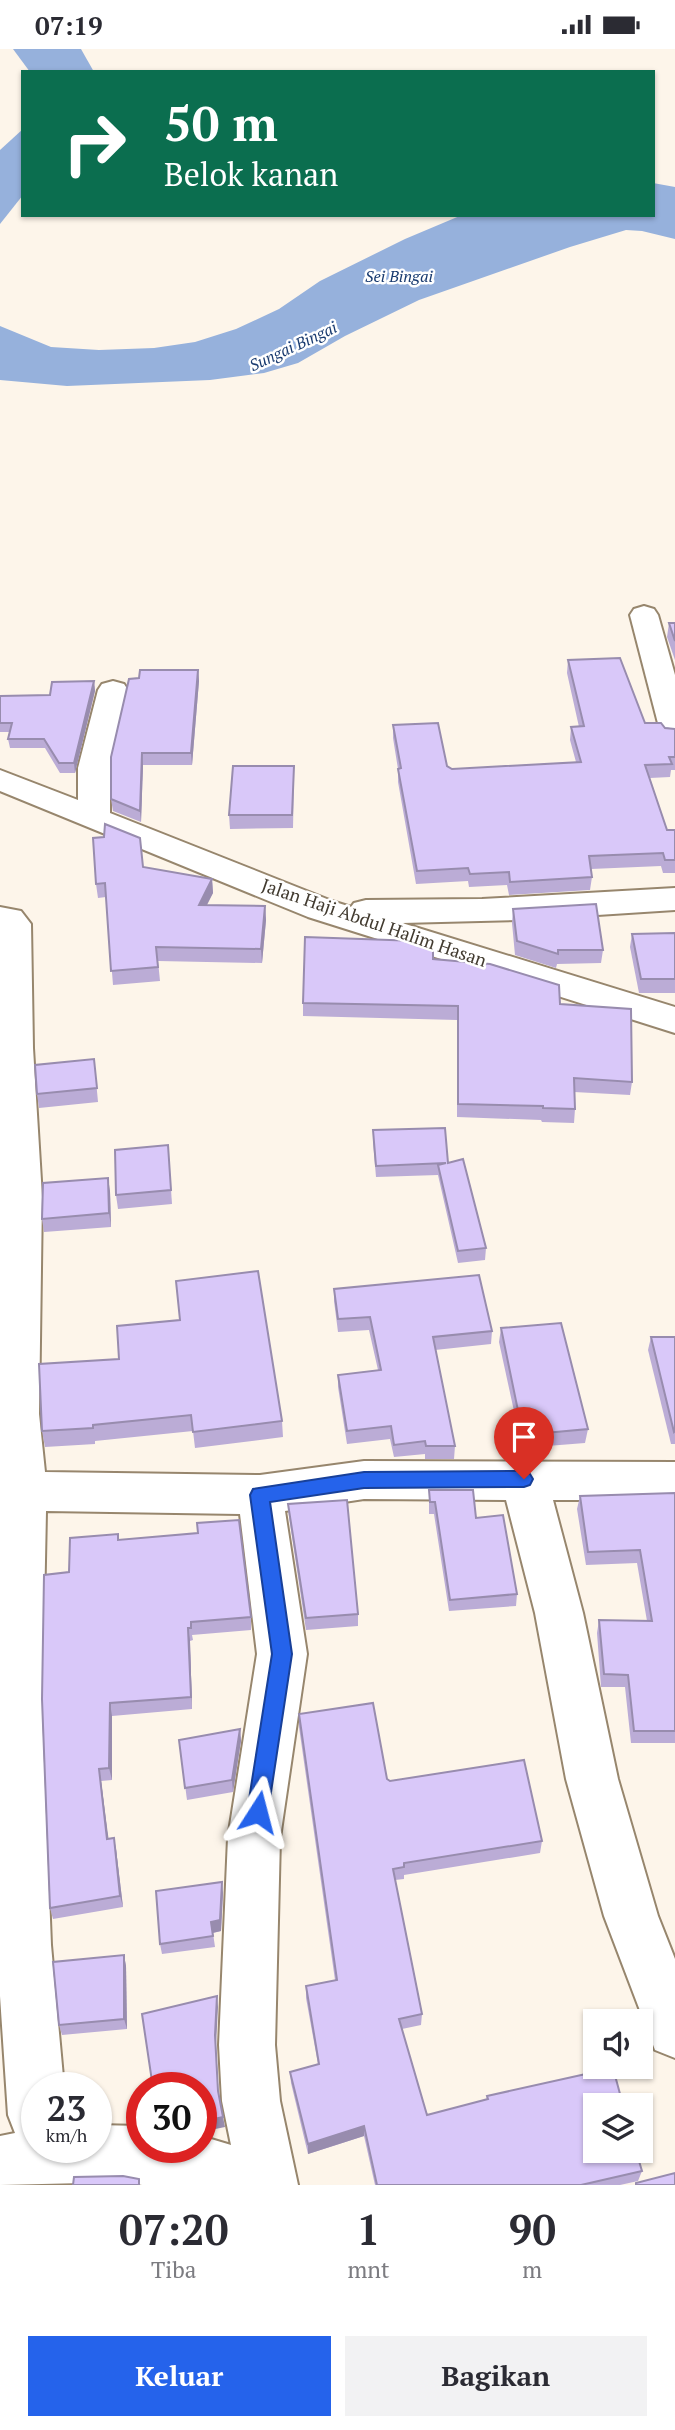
<!DOCTYPE html>
<html lang="id">
<head>
<meta charset="utf-8">
<style>
  body { margin:0; font-family:"PT Serif",serif; background:#f2f2f3; color:#2b2b33; height:100vh; display:flex; flex-direction:column; font-size:26px; white-space:nowrap }
  * { box-sizing:border-box; margin:0 }
  p { font-size:23px; color:#7c7c81 }
  .icon { flex:none; width:38px; height:38px; fill:none; stroke:currentColor; stroke-width:2; stroke-linecap:round; stroke-linejoin:round }
  .map { position:relative; height:2136px; overflow:hidden }
  .panel { display:flex; flex-direction:column; background:#fff; flex:1 }
  .panel>* { flex:none }
  .top-card { position:absolute; left:21px; top:21px; width:634px; height:147px; border-radius:0px; box-shadow:0 2px 5px #0004; background:#0b6e4f; color:#fff; overflow:hidden }
  .tools { position:absolute; left:583px; top:1960px; display:grid; gap:14px }
  .tools a { display:grid; place-items:center; width:70px; height:70px; border-radius:0px; background:#fff; box-shadow:0 2px 5px #0004; font-size:35px }
  .speed { position:absolute; left:21px; top:2023px; display:flex; gap:14px; font-size:35px; font-weight:700; text-align:center }
  .speed>* { display:grid; place-content:center; width:91px; height:91px; border-radius:50%; background:#fff; box-shadow:0 2px 5px #0004; line-height:1 }
  .speed small { font-size:18px; font-weight:400 }
  .speed .limit { border:10px solid #d22; background:#fff; color:#111 }
  .pin { position:absolute; display:grid; place-items:center; width:60px; height:60px; color:#fff; margin:-72px -30px; border-radius:50% 50% 50% 0; rotate:-45deg; box-shadow:0 0 7px #0007 }
  .pin .icon { rotate:45deg }
  .me { position:absolute; width:77px; margin:-38px; rotate:9deg; stroke-linejoin:round; filter:drop-shadow(0 0 5px #0008) }
  .turn { display:flex; align-items:center; gap:24px; height:147px; padding:0 28px; font-size:32px }
  .turn .icon { width:91px; height:91px; stroke-width:2.5 }
  .turn b { display:block; font-size:49px; line-height:60px }
  .eta { display:flex; justify-content:space-evenly; align-items:center; height:119px; text-align:center }
  .eta b { font-size:42px; font-weight:700; line-height:49px }
  .action { display:flex; gap:14px; margin-top:auto; padding:14px 28px }
  .action a { flex:1; height:80px; border-radius:0px; background:#2563eb; color:#fff; font-size:28px; font-weight:700; line-height:80px; text-align:center }
  .action a+a { background:#f2f2f3; color:#2b2b33 }
  .status { display:flex; justify-content:space-between; align-items:center; height:49px; padding:0 35px; background:#fff; direction:ltr }
  .status svg { height:19px; fill:currentColor }
  .map>svg:first-child { display:block }
</style>
</head>
<body>
<div class="status"><b>07:19</b><svg viewBox="0 0 49 12"><path d="M0 12V9h3v3zM5 12V6h3v6zM10 12V3h3v9zM15 12V0h3v12zM26 1h20v11H26zM47 4h2v5h-2z"/></svg></div>
<div class="map">
<svg width="675" height="2136" viewBox="0 0 675 2136">
  <rect width="100%" height="100%" fill="#fdf5ea"/>
  <g fill="#96b1dc">
    <polygon points="13,0 81,0 94,23 30,23"/>
    <polygon points="23,80 23,146 0,175 0,101"/>
    <polygon points="653,134 675,138 675,190 642,182 626,181 570,198 419,251 345,287 298,314 264,324 210,331 67,337 0,331 0,277 51,298 99,301 154,299 195,293 236,280 279,260 320,232 405,190 462,166 653,166"/>
  </g>
  <g fill="none" stroke-linecap="round" stroke-linejoin="round">
    <g stroke="#97866d" stroke-width="4">
      <g id="minor">
        <polygon points="644,557 654,560 658,566 675,626 675,691 664,689 660,682 630,566 634,560"/>
        <polygon points="113,632 124,635 128,641 110,719 110,764 332,852 351,858 354,854 366,851 482,850 675,839 675,861 520,871 402,874 675,958 675,984 308,868 0,742 0,721 78,751 78,719 98,641 102,635"/>
        <path d="M0,858l21,4 10,13 2,124 9,149 -3,217 6,58 215,3 104,-14 311,1v38h-122l30,113 35,166 40,137 17,43v99l-20,-8 -51,-134 -38,-137 -31,-166 -29,-113 -142,-1 -79,12 22,143 -27,184 -5,207 5,56 18,84h-156l-16,-3 -126,3v-49l15,-3 -7,-18 -8,-119zM46,1462l194,3 17,140 -29,184 -9,207 3,56 9,44 -30,-9v11h-59v-21l-46,-1v22h-59v-59h27l-13,-143 -9,-234z"/>
      </g>
    </g>
    <use href="#minor" fill="#fff" fill-rule="evenodd"/>
  </g>
  <g fill="#bbacd6">
    <polygon points="669,574 675,574 675,611 667,588"/>
    <polygon points="568,611 645,674 675,680 675,721 671,721 670,728 650,729 667,781 675,781 675,824 663,824 661,817 591,820 592,828 590,841 509,846 507,836 469,838 468,832 416,835 398,733 398,720 393,689 393,676 447,717 452,720 576,713 570,691 571,678 579,678 567,624"/>
    <polygon points="198,621 199,632 192,716 143,716 141,773 113,762 111,750 139,629"/>
    <polygon points="94,632 95,642 75,724 60,724 45,699 10,699 8,690 10,683 0,683 0,647 50,646"/>
    <polygon points="294,731 293,779 230,780 229,766"/>
    <polygon points="143,818 212,830 213,844 206,856 265,857 266,871 262,914 158,912 160,932 113,936 106,848 98,849 96,835"/>
    <polygon points="513,860 603,901 601,914 557,915 556,919 515,906 512,874"/>
    <polygon points="675,884 675,944 639,944 630,898 632,885"/>
    <polygon points="433,910 560,955 632,1033 630,1046 574,1043 575,1060 574,1074 542,1073 541,1071 457,1068 457,971 303,967 303,954"/>
    <polygon points="94,1010 98,1053 39,1059 37,1045"/>
    <polygon points="373,1081 448,1114 486,1199 485,1211 458,1214 438,1126 376,1128 373,1093"/>
    <polygon points="168,1096 172,1155 118,1160 116,1146"/>
    <polygon points="110,1142 111,1178 44,1183 42,1170"/>
    <polygon points="334,1240 492,1282 491,1295 435,1301 455,1397 454,1410 425,1410 425,1405 394,1408 390,1390 347,1395 338,1338 338,1326 378,1321 369,1281 338,1283 334,1252"/>
    <polygon points="501,1279 588,1380 585,1394 522,1399 499,1293"/>
    <polygon points="651,1288 675,1288 675,1395 671,1395 648,1301"/>
    <polygon points="119,1310 282,1372 283,1388 195,1399 193,1382 95,1392 95,1395 45,1398 42,1382"/>
    <polygon points="429,1441 476,1469 517,1545 516,1557 449,1562 434,1465 429,1465"/>
    <polygon points="675,1444 675,1694 631,1694 625,1638 601,1638 597,1584 599,1571 647,1572 637,1514 586,1516 577,1460 580,1447"/>
    <polygon points="288,1455 358,1565 358,1577 306,1581 289,1468"/>
    <polygon points="118,1485 119,1491 251,1568 251,1581 192,1586 193,1591 190,1592 192,1660 112,1667 112,1731 101,1732 108,1790 116,1800 123,1858 53,1870 50,1859 69,1523"/>
    <polygon points="299,1665 390,1732 542,1792 540,1804 404,1826 404,1830 395,1831 422,1965 421,1976 402,1980 427,2066 486,2051 487,2047 642,2122 638,2132 620,2136 375,2136 364,2087 308,2105 291,2034 290,2023 318,2015 306,1949 306,1937 335,1931 299,1678"/>
    <polygon points="240,1680 241,1692 233,1743 187,1751 179,1691"/>
    <polygon points="223,1844 221,1882 213,1884 215,1898 162,1905 160,1895"/>
    <polygon points="124,1906 126,1917 127,1980 62,1986 59,1976"/>
  </g>
  <g fill="#988cae">
    <polygon points="198,621 199,632 192,716 191,704"/>
    <polygon points="94,632 95,642 75,724 74,714"/>
    <polygon points="142,704 143,716 141,773 140,762"/>
    <polygon points="212,830 213,844 200,870 199,856"/>
    <polygon points="265,857 266,871 262,914 261,900"/>
    <polygon points="108,1129 110,1142 111,1178 109,1164"/>
    <polygon points="188,1579 190,1592 192,1660 191,1648"/>
    <polygon points="110,1654 112,1667 112,1731 109,1719"/>
    <polygon points="240,1680 241,1692 233,1743 232,1731"/>
    <polygon points="99,1720 101,1732 110,1801 107,1790"/>
    <polygon points="114,1789 116,1800 123,1858 120,1847"/>
    <polygon points="222,1833 223,1844 221,1882 212,1884 211,1873"/>
    <polygon points="124,1906 126,1917 127,1980 124,1970"/>
    <polygon points="217,1947 218,1958 216,1996 219,2052 215,1986"/>
    <polygon points="223,2068 225,2078 201,2083 201,2073"/>
    <polygon points="364,2077 364,2087 308,2105 308,2095"/>
  </g>
  <g fill="#d9c8f9" stroke="#988cae" stroke-width="2">
    <polygon points="669,574 675,574 675,592"/>
    <polygon points="620,609 645,674 661,674 665,679 675,680 675,708 669,708 672,715 645,716 667,781 675,781 675,811 665,811 663,804 589,807 592,828 510,833 509,823 470,825 468,819 417,822 398,720 401,719 393,676 438,674 447,717 452,720 581,713 571,678 584,677 568,611"/>
    <polygon points="140,621 198,621 191,704 142,704 140,762 111,750 111,708 129,630 139,629"/>
    <polygon points="94,632 74,714 59,714 44,690 8,690 12,674 0,674 0,647 50,646 52,633"/>
    <polygon points="233,717 294,717 292,766 229,766"/>
    <polygon points="105,775 140,789 143,818 212,830 199,856 265,857 261,900 156,898 158,918 111,922 105,834 96,835 93,789 104,788"/>
    <polygon points="596,855 603,901 558,901 558,905 517,892 513,860"/>
    <polygon points="675,884 675,930 641,930 632,885"/>
    <polygon points="305,888 418,892 433,896 433,910 490,915 559,936 560,955 631,960 632,1033 574,1029 575,1060 543,1059 543,1057 458,1055 458,957 303,954"/>
    <polygon points="94,1010 97,1039 37,1045 35,1016"/>
    <polygon points="445,1079 448,1114 463,1110 486,1199 458,1202 438,1116 446,1114 376,1117 373,1081"/>
    <polygon points="168,1096 171,1141 116,1146 115,1101"/>
    <polygon points="108,1129 109,1164 42,1170 43,1134"/>
    <polygon points="258,1222 282,1372 193,1383 191,1366 93,1376 93,1379 42,1382 39,1315 119,1310 117,1277 180,1271 176,1232"/>
    <polygon points="479,1226 492,1282 433,1288 455,1397 426,1397 425,1392 394,1396 391,1377 347,1382 338,1326 381,1321 370,1268 338,1270 334,1240"/>
    <polygon points="561,1274 588,1380 523,1386 501,1279"/>
    <polygon points="651,1288 675,1288 675,1382 674,1383"/>
    <polygon points="429,1441 473,1441 476,1469 503,1466 517,1545 450,1551 435,1453 430,1453"/>
    <polygon points="675,1444 675,1682 634,1682 628,1626 604,1625 599,1571 652,1572 640,1501 588,1503 580,1447"/>
    <polygon points="347,1451 358,1565 306,1569 288,1455"/>
    <polygon points="239,1471 251,1568 191,1573 191,1579 188,1579 191,1648 110,1654 109,1719 99,1720 107,1790 114,1789 120,1847 50,1859 42,1650 44,1526 69,1523 70,1489 118,1485 118,1491 198,1484 197,1474"/>
    <polygon points="373,1654 387,1730 390,1732 524,1711 542,1792 404,1814 404,1818 393,1820 422,1965 399,1970 427,2066 488,2050 487,2047 613,2019 623,2056 595,2056 595,2102 636,2102 642,2122 581,2136 377,2136 364,2077 308,2095 290,2023 319,2015 306,1937 337,1931 299,1665"/>
    <polygon points="240,1680 232,1731 185,1739 179,1691"/>
    <polygon points="222,1833 220,1871 211,1873 213,1887 160,1895 156,1842"/>
    <polygon points="124,1906 124,1970 59,1976 53,1913"/>
    <polygon points="217,1947 215,1986 218,2042 223,2068 201,2073 201,2039 153,2039 142,1965"/>
    <polygon points="675,2124 675,2136 636,2136 636,2134"/>
    <polygon points="123,2127 139,2130 139,2136 73,2136 74,2128"/>
  </g>
  <polygon fill="#2563eb" stroke="#184099" stroke-width="2" points="524,1422 530,1425 533,1430 530,1436 524,1438 364,1439 270,1453 292,1605 268,1763 265,1770 258,1773 250,1770 247,1763 272,1605 250,1446 253,1440 364,1423"/>
  <g text-anchor="middle" stroke-width="5" stroke-linejoin="round" paint-order="stroke">
    <g font-size="16" font-style="italic" fill="#183a6f" stroke="#fff">
      <text x="399" y="233">Sei Bingai</text>
      <text transform="translate(293 297) rotate(-25)" y="6">Sungai Bingai</text>
    </g>
    <g font-size="18" fill="#423b30" stroke="#fff">
      <text transform="translate(374 874) rotate(19)" y="6">Jalan Haji Abdul Halim Hasan</text>
    </g>
  </g>
</svg>
<div class="tools">
<a><svg class="icon" aria-label="sound" viewBox="0 0 24 24"><path d="M4 9h4l5-4v14l-5-4H4zM17 9q2 3 0 6"/></svg></a>
<a><svg class="icon" aria-label="layers" viewBox="0 0 24 24"><path d="M12 4l9 5-9 5-9-5zM3 14l9 5 9-5"/></svg></a>
</div>
<div class="speed"><div>23<small>km/h</small></div><div class="limit">30</div></div>
<div class="pin" style="left:524px;top:1430px;background:#d93025"><svg class="icon" aria-label="arrive" viewBox="0 0 24 24"><path d="M6 21V4h12l-3 4 3 4H6"/></svg></div>
<svg class="me" style="left:258px;top:1763px" viewBox="-20 -20 40 40"><path d="M0-17L14 15 0 8-14 15z" fill="#2563eb" stroke="#fff" stroke-width="4"/></svg>
<div class="top-card">
<div class="turn"><svg class="icon" aria-label="right" viewBox="0 0 24 24"><path d="M7 20v-9h11M14 6l5 5-5 5"/></svg><div><b>50 m</b>Belok kanan</div></div>
</div>
</div>
<section class="panel">
<div class="eta">
<div><b>07:20</b><p>Tiba</p></div>
<div><b>1</b><p>mnt</p></div>
<div><b>90</b><p>m</p></div>
</div>
<div class="action"><a>Keluar</a><a>Bagikan</a></div>
</section>
</body>
</html>
